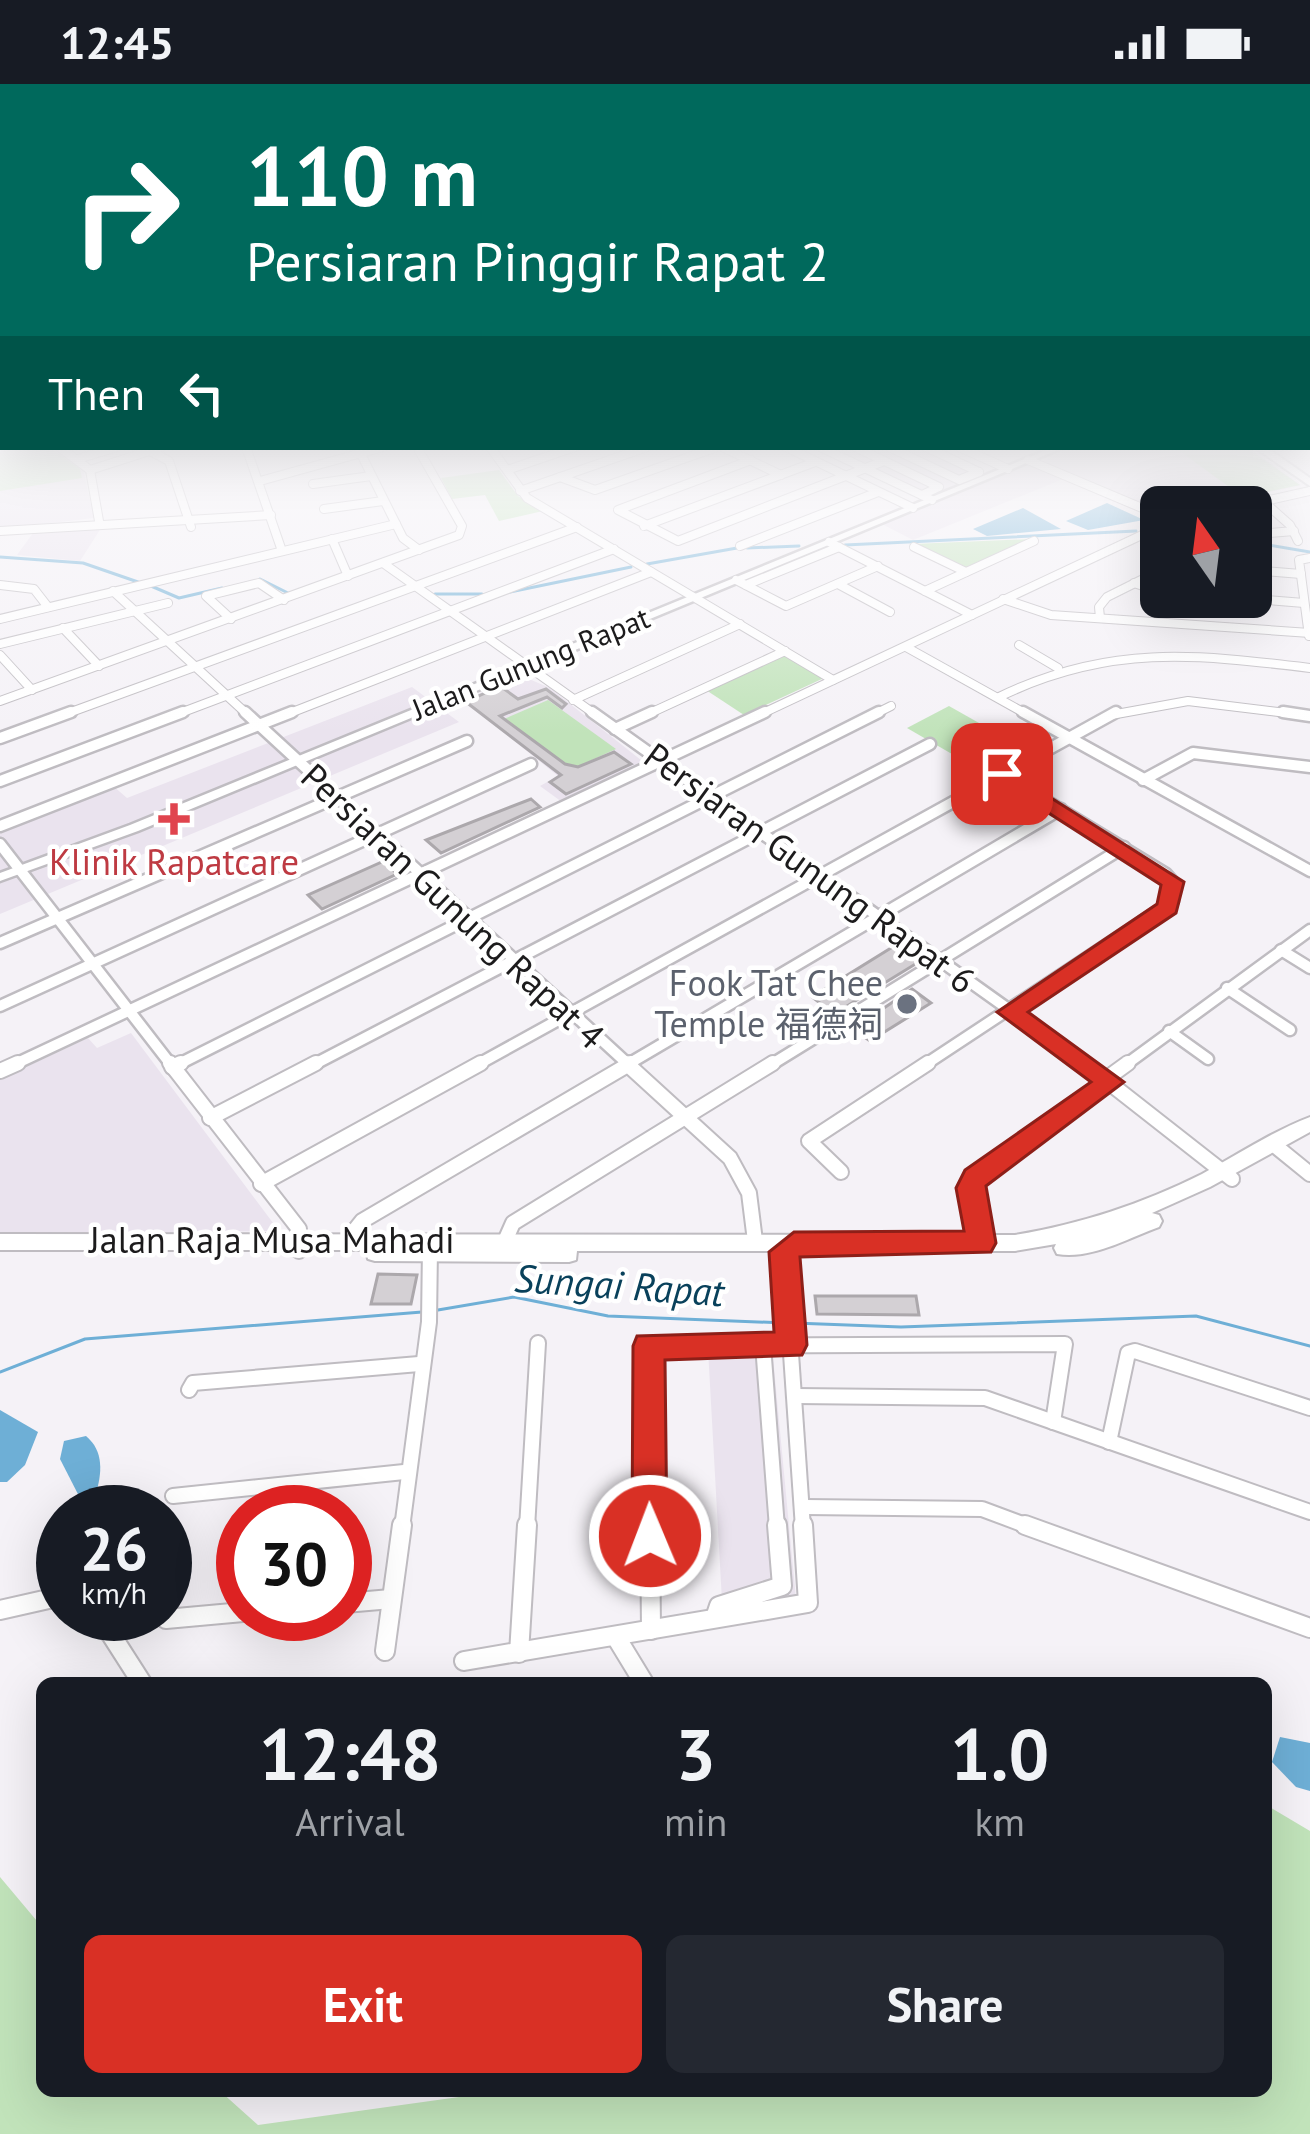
<!DOCTYPE html>
<html lang="en">
<head>
<meta charset="utf-8">
<style>
  body { margin:0; font-family:"PT Sans","Noto Sans SC",sans-serif; background:#242831; color:#f1f3f6; height:100vh; display:flex; flex-direction:column; font-size:45px; white-space:nowrap }
  * { box-sizing:border-box; margin:0 }
  p { font-size:39px; color:#9ea1a6 }
  .icon { flex:none; width:66px; height:66px; fill:none; stroke:currentColor; stroke-width:2; stroke-linecap:round; stroke-linejoin:round }
  .map { position:relative; flex:1; overflow:hidden }
  .sheet { position:absolute; left:36px; top:1593px; width:1236px; height:420px; display:flex; flex-direction:column; background:#171b24; border-radius:18px; box-shadow:0 12px 48px #0002 }
  .sheet>* { flex:none }
  .hud { position:absolute; left:0px; top:0px; width:1311px; height:366px; box-shadow:0 12px 48px #0002; background:#00695c; color:#fff; overflow:hidden }
  .needle { width:78px; rotate:346deg }
  .fabs { position:absolute; left:1140px; top:402px; display:grid; gap:24px }
  .fabs a { display:grid; place-items:center; width:132px; height:132px; border-radius:18px; background:#171b24; box-shadow:0 12px 48px #0002; font-size:60px }
  .speed { position:absolute; left:36px; top:1401px; display:flex; gap:24px; font-size:60px; font-weight:700; text-align:center }
  .speed>* { display:grid; place-content:center; width:156px; height:156px; border-radius:50%; background:#171b24; box-shadow:0 12px 48px #0002; line-height:1 }
  .speed small { font-size:30px; font-weight:400 }
  .speed .limit { border:18px solid #d22; background:#fff; color:#111 }
  .pin { position:absolute; display:grid; place-items:center; width:102px; height:102px; color:#fff; margin:-51px; border-radius:24px; box-shadow:0 6px 18px #0006 }
  .me { position:absolute; width:132px; margin:-66px; rotate:359deg; stroke-linejoin:round; filter:drop-shadow(0 0 9px #0008) }
  .turn { display:flex; align-items:center; gap:42px; height:252px; padding:0 48px; font-size:54px }
  .turn .icon { width:156px; height:156px; stroke-width:2.5 }
  .turn b { display:block; font-size:84px; line-height:102px }
  .then { display:flex; align-items:center; height:114px; padding:0 48px; background:#0003; gap:24px; font-size:45px }
  .eta { display:flex; justify-content:space-evenly; align-items:center; height:204px; text-align:center }
  .eta b { font-size:72px; font-weight:700; line-height:84px }
  .button { display:flex; gap:24px; margin-top:auto; padding:24px 48px }
  .button a { flex:1; height:138px; border-radius:18px; background:#d93025; color:#fff; font-size:48px; font-weight:700; line-height:138px; text-align:center }
  .button a+a { background:#242831; color:#f1f3f6 }
  .status { display:flex; justify-content:space-between; align-items:center; height:84px; padding:0 60px; background:#171b24; direction:ltr }
  .status svg { height:33px; fill:currentColor }
  .map>svg:first-child { display:block }
</style>
</head>
<body>
<div class="status"><b>12:45</b><svg viewBox="0 0 49 12"><path d="M0 12V9h3v3zM5 12V6h3v6zM10 12V3h3v9zM15 12V0h3v12zM26 1h20v11H26zM47 4h2v5h-2z"/></svg></div>
<div class="map">
<svg width="1310" height="2050" viewBox="0 0 1310 2050">
  <rect width="100%" height="100%" fill="#f5f2f7"/>
  <g fill="#eae3ee">
    <polygon points="16,363 53,363 83,385 94,434 0,445 0,368"/>
    <polygon points="820,363 924,363 989,392 1028,377 1068,393 913,456 878,438 931,416"/>
    <polygon points="1076,363 1248,363 1300,401 1206,423 1161,423 1161,429 1041,378"/>
    <polygon points="103,441 80,477 17,471 36,445"/>
    <polygon points="522,592 550,604 646,680 562,718 540,702 558,692 463,616"/>
    <polygon points="412,603 459,638 0,830 0,742 112,701 127,714"/>
    <polygon points="131,949 279,1147 0,1150 0,995 88,954 97,964"/>
    <polygon points="772,1263 796,1515 722,1517 708,1265"/>
  </g>
  <g fill="#c1e3ba">
    <polygon points="19,363 49,363 80,385 82,394 0,407 0,369"/>
    <polygon points="1174,363 1246,363 1300,401 1243,413"/>
    <polygon points="499,386 518,412 543,427 499,437 485,411 452,415 441,394"/>
    <polygon points="1032,455 964,484 913,460"/>
    <polygon points="785,570 824,594 744,631 706,606"/>
    <polygon points="548,616 616,665 572,685 504,635"/>
    <polygon points="949,622 1025,665 983,688 907,644"/>
    <polygon points="1266,1721 1310,1747 1310,2050 0,2050 0,1793 42,1843 42,2007 220,2007 258,2041 502,2007 1266,2007"/>
  </g>
  <g fill="#6eafd6">
    <polygon points="1107,419 1144,436 1088,446 1066,437"/>
    <polygon points="1023,424 1061,445 987,452 973,445"/>
    <polygon points="0,1326 38,1348 25,1381 7,1398 0,1398"/>
    <path d="M86,1352c18,15 16,37 10,57l-15,7 -21,-41 4,-18z"/>
    <polygon points="1280,1653 1310,1659 1310,1707 1296,1703 1272,1678"/>
  </g>
  <g fill="none" stroke-linecap="round" stroke-linejoin="round">
    <g stroke="#6eafd6" stroke-width="3">
      <polyline points="1251,458 1310,468"/>
      <polyline points="845,461 1136,447"/>
      <polyline points="747,464 799,462"/>
      <polyline points="0,473 83,479 138,498"/>
      <polyline points="647,480 737,464"/>
      <polyline points="260,495 288,509"/>
      <polyline points="151,502 179,514 222,504"/>
      <polyline points="510,508 631,483"/>
      <polyline points="435,510 482,510"/>
      <polyline points="432,1227 514,1213 608,1232 785,1239"/>
      <polyline points="794,1239 901,1243 1196,1232 1310,1262"/>
      <polyline points="0,1288 85,1255 422,1228"/>
    </g>
  </g>
  <g fill="#d4d0d4" stroke="#aca8ac" stroke-width="3">
    <polygon points="500,602 518,615 546,605 566,620 562,624 547,613 500,632 565,680 578,683 614,668 631,680 566,710 550,698 561,691 466,618"/>
    <polygon points="531,715 540,723 441,769 426,756"/>
    <polygon points="384,777 397,790 322,825 308,811"/>
    <polygon points="899,859 922,876 834,930 812,913"/>
    <polygon points="912,905 931,919 870,957 853,945"/>
    <polygon points="378,1190 417,1191 411,1220 371,1220"/>
    <polygon points="815,1212 916,1212 919,1231 817,1230"/>
  </g>
  <g fill="none" stroke-linecap="round" stroke-linejoin="round">
    <g stroke="#bfbcc1" stroke-width="10">
      <g id="minor-far3">
        <polyline points="59,363 90,386 99,437"/>
        <polyline points="246,363 282,467"/>
        <polyline points="490,363 527,414 833,596"/>
        <polyline points="722,363 781,391"/>
        <polyline points="786,363 913,424"/>
        <polyline points="820,363 932,416"/>
        <polyline points="855,363 939,403 922,411"/>
        <polyline points="889,363 959,396 979,388"/>
        <polyline points="926,363 979,388"/>
        <polyline points="959,363 1008,385"/>
        <polyline points="150,367 169,377 191,443"/>
        <polyline points="361,370 403,454 419,466"/>
        <polyline points="78,375 117,363"/>
        <polyline points="751,376 618,426 678,457 884,377"/>
        <polyline points="1028,376 1161,432"/>
        <polyline points="90,386 162,363"/>
        <polyline points="507,386 575,363"/>
        <polyline points="560,393 595,406 717,363"/>
        <polyline points="260,397 383,363"/>
        <polyline points="313,400 371,392"/>
        <polyline points="520,407 647,363"/>
        <polyline points="1263,417 1290,441 1298,457"/>
        <polyline points="1238,423 1310,407"/>
        <polyline points="324,425 383,417"/>
        <polyline points="644,442 815,378"/>
        <polyline points="0,447 271,431"/>
        <polyline points="1256,450 1294,447"/>
        <polyline points="332,455 348,492"/>
        <polyline points="829,458 972,531"/>
        <polyline points="740,462 878,408"/>
        <polyline points="914,463 966,488"/>
        <polyline points="383,479 596,631"/>
        <polyline points="1251,486 1301,490"/>
        <polyline points="736,496 786,522 878,482"/>
        <polyline points="1134,499 1161,508"/>
        <polyline points="838,500 890,528"/>
        <polyline points="0,501 34,505 48,523"/>
        <polyline points="746,501 839,463"/>
        <polyline points="113,507 248,631"/>
        <polyline points="925,507 1034,457"/>
        <polyline points="1228,513 1304,519"/>
        <polyline points="1003,515 1051,531 1310,549"/>
        <polyline points="1100,534 1099,523 1107,513 1161,486"/>
        <polyline points="0,535 396,440"/>
        <polyline points="231,535 206,512 259,499 284,516"/>
        <polyline points="63,544 99,582"/>
        <polyline points="1309,552 1299,476 1310,474"/>
        <polyline points="0,560 168,519"/>
        <polyline points="1019,561 1058,584"/>
        <polyline points="906,563 1028,631"/>
        <polyline points="0,571 32,606"/>
        <path d="M999,613c109,-53 195,-43 311,-29"/>
        <polyline points="573,616 740,540"/>
        <polyline points="0,617 459,451 462,442 417,363"/>
        <polyline points="63,631 577,443"/>
        <polyline points="175,631 614,465"/>
        <polyline points="285,631 651,488"/>
        <polyline points="646,631 785,567"/>
        <polyline points="759,631 1161,442"/>
        <polyline points="873,631 891,622"/>
        <polyline points="1111,631 1188,617 1303,631"/>
      </g>
    </g>
    <g stroke="#bfbcc1" stroke-width="15">
      <g id="minor-far2">
        <polyline points="245,628 630,982"/>
        <polyline points="592,628 1088,982"/>
        <polyline points="1023,628 1310,787"/>
        <polyline points="1283,628 1310,632"/>
        <polyline points="615,645 652,628"/>
        <polyline points="0,654 71,628"/>
        <polyline points="1143,696 1193,669 1310,683"/>
        <polyline points="0,697 183,628"/>
        <polyline points="0,742 292,628"/>
        <polyline points="0,760 172,982"/>
        <polyline points="0,859 467,657"/>
        <polyline points="1281,866 1310,884"/>
        <polyline points="1227,904 1290,946"/>
        <polyline points="0,922 531,680"/>
        <polyline points="1169,947 1208,975"/>
        <polyline points="11,982 765,628"/>
        <polyline points="175,982 879,628"/>
        <polyline points="311,982 930,660"/>
        <polyline points="475,982 1116,628"/>
        <polyline points="625,982 1061,725"/>
        <polyline points="769,982 1124,763"/>
        <polyline points="923,982 1173,817 1173,798 1166,790 1002,690"/>
        <polyline points="1124,982 1310,846"/>
      </g>
    </g>
    <g stroke="#bfbcc1" stroke-width="18">
      <g id="minor-far1">
        <polyline points="170,979 299,1145 299,1167"/>
        <polyline points="626,979 730,1074 749,1109 755,1157"/>
        <polyline points="1084,979 1232,1095"/>
        <polyline points="172,983 181,979"/>
        <polyline points="0,987 18,979"/>
        <polyline points="1106,995 1128,979"/>
        <polyline points="210,1034 316,979"/>
        <polyline points="1273,1060 1310,1090"/>
        <polyline points="841,1088 809,1057 928,979"/>
        <polyline points="261,1100 481,979"/>
        <polyline points="346,1157 362,1137 631,979"/>
        <polyline points="505,1157 513,1139 773,979"/>
        <polyline points="981,1159 970,1104 975,1094 1111,998"/>
        <polyline points="784,1168 803,1444"/>
        <polyline points="763,1261 777,1444"/>
        <polyline points="189,1306 193,1299 419,1280"/>
        <polyline points="796,1312 985,1314 1310,1428"/>
        <polyline points="1109,1358 1128,1269 1135,1267 1310,1324"/>
        <polyline points="173,1412 404,1388"/>
        <polyline points="805,1423 982,1425 1033,1444"/>
        <polyline points="402,1444 429,1238 430,1164"/>
        <polyline points="527,1444 538,1259"/>
        <polyline points="650,1444 649,1262 1065,1260 1053,1338"/>
      </g>
    </g>
    <g stroke="#bfbcc1" stroke-width="22">
      <g id="minor">
        <polyline points="650,1441 651,1546"/>
        <polyline points="1025,1441 1310,1544"/>
        <polyline points="345,1519 391,1515"/>
        <polyline points="0,1526 53,1514 63,1518"/>
        <polyline points="83,1530 110,1549 142,1599"/>
        <polyline points="715,1534 719,1522 782,1502 777,1441"/>
        <polyline points="166,1535 243,1528"/>
        <polyline points="616,1553 644,1599"/>
        <polyline points="385,1567 402,1441"/>
        <polyline points="519,1569 527,1441"/>
        <polyline points="464,1577 808,1519 803,1441"/>
      </g>
    </g>
    <g stroke="#bfbcc1" stroke-width="5">
      <polygon id="tertiary" points="1054,363 1065,363 138,747 0,797 0,789 130,741"/>
    </g>
    <g stroke="#bfbcc1" stroke-width="4">
      <g id="secondary">
        <polygon points="0,363 11,363 0,368"/>
        <polygon points="1254,363 1266,363 1310,394 1310,402"/>
        <path d="M1310,1033v15l-100,55 -58,26 7,2 3,6 -3,6c-31,11 -68,33 -102,27l-3,-6 2,-4 -41,7h-438l-1,9 -7,2 -194,-1 -7,-2 -2,-9h-366v-16l1015,1c66,-11 127,-31 187,-61 35,-19 71,-43 108,-57z"/>
      </g>
    </g>
    <use href="#minor-far3" stroke="#fff" stroke-width="8"/>
    <use href="#minor-far2" stroke="#fff" stroke-width="10"/>
    <use href="#minor-far1" stroke="#fff" stroke-width="14"/>
    <use href="#minor" stroke="#fff" stroke-width="18"/>
    <use href="#tertiary" fill="#fff" fill-rule="evenodd"/>
    <use href="#secondary" fill="#fff" fill-rule="evenodd"/>
  </g>
  <linearGradient id="sky" x2="0" y2="1"><stop stop-color="#77b2e1"/><stop offset="0.56" stop-color="#faf9fb"/><stop offset="1" stop-color="#faf9fb" stop-opacity="0"/></linearGradient>
  <rect width="1310" height="650" fill="url(#sky)"/>
  <polygon fill="#d93025" stroke="#8d1f18" stroke-width="3" points="1002,683 1184,798 1176,829 1028,928 1124,998 986,1102 996,1159 991,1168 800,1173 807,1261 802,1271 665,1276 667,1452 662,1464 650,1469 637,1464 632,1452 633,1262 637,1252 774,1248 769,1168 794,1148 964,1147 956,1104 965,1086 1091,998 997,928 1157,820 1161,801 994,694 994,685"/>
  <path fill="#e0444e" stroke="#fff" stroke-width="4.5" d="M168 717h12v12h12v12h-12v12h-12v-12h-12v-12h12z"/>
  <circle fill="#6b7280" stroke="#fff" stroke-width="4.5" cx="907" cy="920" r="12"/>
  <g text-anchor="middle" stroke-width="9" stroke-linejoin="round" paint-order="stroke">
    <g font-size="30" fill="#1c1b1c" stroke="#fff">
      <text transform="translate(531 580) rotate(-22)" y="10">Jalan Gunung Rapat</text>
    </g>
    <g font-size="36" fill="#be3a42" stroke="#fff">
      <text x="174" y="791">Klinik Rapatcare</text>
    </g>
    <g font-size="36" fill="#1c1b1c" stroke="#fff">
      <text transform="translate(810 784) rotate(36)" y="13">Persiaran Gunung Rapat 6</text>
      <text transform="translate(453 822) rotate(43)" y="13">Persiaran Gunung Rapat 4</text>
      <text x="272" y="1169">Jalan Raja Musa Mahadi</text>
    </g>
    <g font-size="36" fill="#5b616d" stroke="#fff" text-anchor="end">
      <text x="883" y="912">Fook Tat Chee<tspan x="883" dy="41">Temple 福德祠</tspan></text>
    </g>
    <g font-size="39" font-style="italic" fill="#09415b" stroke="#fff">
      <text transform="translate(619 1201) rotate(4)" y="14">Sungai Rapat</text>
    </g>
  </g>
</svg>
<div class="fabs">
<a><svg class="needle" viewBox="-14 -14 28 28"><path d="M0-13l5 13h-10z" fill="#e53935"/><path d="M0 13l5-13h-10z" fill="#9ea1a6"/></svg></a>
</div>
<div class="speed"><div>26<small>km/h</small></div><div class="limit">30</div></div>
<div class="pin" style="left:1002px;top:690px;background:#d93025"><svg class="icon" aria-label="arrive" viewBox="0 0 24 24"><path d="M6 21V4h12l-3 4 3 4H6"/></svg></div>
<svg class="me" style="left:650px;top:1452px" viewBox="-20 -20 40 40"><circle r="17" fill="#d93025" stroke="#fff" stroke-width="3"/><path d="M0-11L8 9 0 5-8 9z" fill="#fff"/></svg>
<div class="hud">
<div class="turn"><svg class="icon" aria-label="right" viewBox="0 0 24 24"><path d="M7 20v-9h11M14 6l5 5-5 5"/></svg><div><b>110 m</b>Persiaran Pinggir Rapat 2</div></div>
<div class="then">Then<svg class="icon" aria-label="left" viewBox="0 0 24 24"><path d="M17 20v-9H6M10 6l-5 5 5 5"/></svg></div>
</div>
<section class="sheet">
<div class="eta">
<div><b>12:48</b><p>Arrival</p></div>
<div><b>3</b><p>min</p></div>
<div><b>1.0</b><p>km</p></div>
</div>
<div class="button"><a>Exit</a><a>Share</a></div>
</section>
</div>
</body>
</html>
